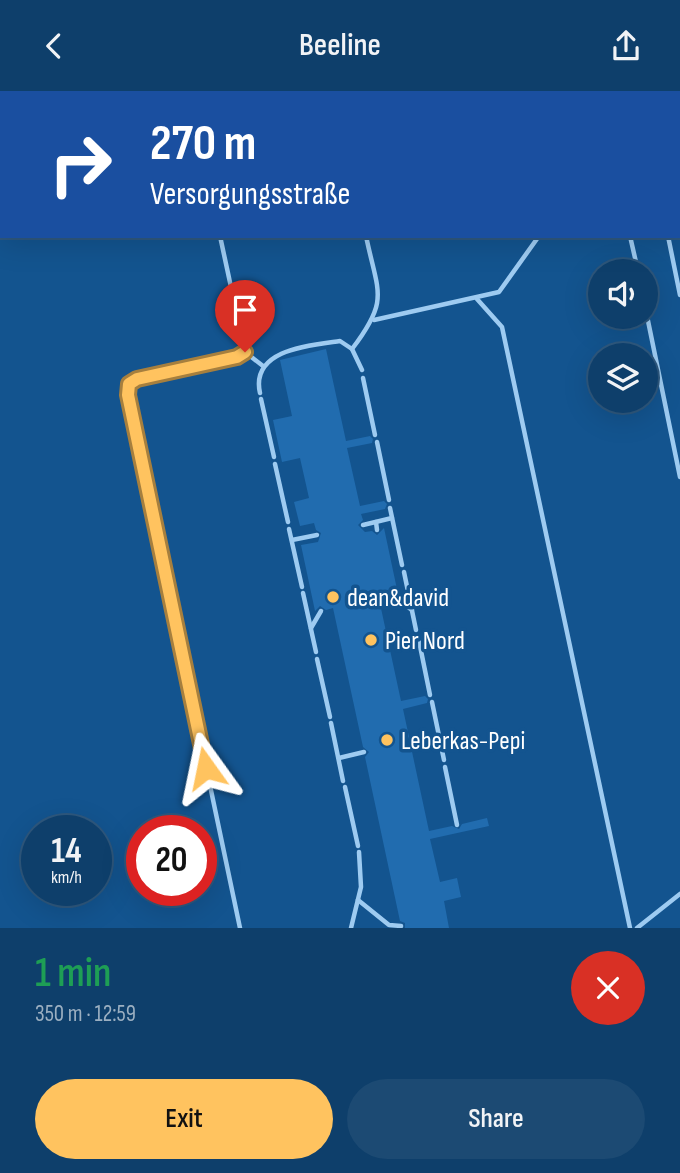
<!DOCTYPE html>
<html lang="en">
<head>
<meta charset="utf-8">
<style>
  body { margin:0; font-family:"Sofia Sans Condensed",sans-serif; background:#1c4a73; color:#f1f3f6; height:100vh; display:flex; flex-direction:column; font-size:26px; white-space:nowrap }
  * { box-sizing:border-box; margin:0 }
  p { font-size:23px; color:#9bafc1 }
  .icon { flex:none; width:38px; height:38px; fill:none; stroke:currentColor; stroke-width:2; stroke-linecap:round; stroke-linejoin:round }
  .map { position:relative; height:837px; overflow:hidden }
  .panel { display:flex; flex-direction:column; background:#0e3f6b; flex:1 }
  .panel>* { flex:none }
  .banner { position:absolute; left:0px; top:0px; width:681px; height:147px; box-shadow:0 7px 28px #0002,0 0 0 2px #2e587e; background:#1a4fa0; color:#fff; overflow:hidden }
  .controls { position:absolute; left:588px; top:168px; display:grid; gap:14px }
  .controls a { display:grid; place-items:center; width:70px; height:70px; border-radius:50%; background:#0e3f6b; box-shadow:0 7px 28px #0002,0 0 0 2px #2e587e; font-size:35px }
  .speed { position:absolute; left:21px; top:724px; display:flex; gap:14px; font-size:35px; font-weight:700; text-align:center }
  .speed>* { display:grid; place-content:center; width:91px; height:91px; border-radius:50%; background:#0e3f6b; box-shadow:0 7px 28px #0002,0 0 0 2px #2e587e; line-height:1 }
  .speed small { font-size:18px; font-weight:400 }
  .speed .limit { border:10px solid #d22; background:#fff; color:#111 }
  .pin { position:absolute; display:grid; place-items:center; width:60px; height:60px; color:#fff; margin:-72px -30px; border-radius:50% 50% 50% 0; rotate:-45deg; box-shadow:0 0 7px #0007 }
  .pin .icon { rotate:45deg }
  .me { position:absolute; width:77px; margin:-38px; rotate:348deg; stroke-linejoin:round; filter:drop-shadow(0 0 5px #0008) }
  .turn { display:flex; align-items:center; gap:24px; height:147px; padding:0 35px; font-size:32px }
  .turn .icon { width:91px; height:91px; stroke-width:2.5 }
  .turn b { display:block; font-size:49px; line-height:60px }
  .round { display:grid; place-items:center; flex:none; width:74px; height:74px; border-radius:37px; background:#1c4a73 }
  .headline { display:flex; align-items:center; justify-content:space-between; height:119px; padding:0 35px }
  h1 { font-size:42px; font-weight:600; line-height:52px; color:#1e9e55 }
  .button { display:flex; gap:14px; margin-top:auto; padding:14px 35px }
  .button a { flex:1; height:80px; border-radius:42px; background:#ffc35f; color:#111; font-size:28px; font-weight:600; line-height:80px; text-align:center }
  .button a+a { background:#1c4a73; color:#f1f3f6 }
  header { display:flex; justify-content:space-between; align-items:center; height:91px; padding:0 35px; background:#0e3f6b; font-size:32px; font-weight:600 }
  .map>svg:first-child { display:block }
</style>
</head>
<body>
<header><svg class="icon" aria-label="back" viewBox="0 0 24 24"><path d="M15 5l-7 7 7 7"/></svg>Beeline<svg class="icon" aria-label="share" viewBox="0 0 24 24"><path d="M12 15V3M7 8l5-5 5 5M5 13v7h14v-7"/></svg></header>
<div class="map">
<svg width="680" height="837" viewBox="0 0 680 837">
  <rect width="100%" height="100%" fill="#13548f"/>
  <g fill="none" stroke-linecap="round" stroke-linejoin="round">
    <g stroke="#89aac7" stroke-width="26">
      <polyline points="35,2 36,0"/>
      <polyline points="0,28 2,27"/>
      <polyline points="0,50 2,47"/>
    </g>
  </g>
  <polygon fill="#216caf" points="326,258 346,350 370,345 373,348 372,352 347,357 360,415 384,410 387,413 385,418 361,423 363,429 358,434 365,441 372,440 377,444 384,437 398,503 390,500 386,506 379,508 401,610 425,605 428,608 427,612 403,618 409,646 406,653 411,656 429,740 452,735 459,738 462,733 487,727 489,735 430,748 440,791 457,787 461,806 444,810 449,837 405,837 405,832 400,830 365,666 369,661 363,656 333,517 326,519 320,515 315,520 301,454 318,451 321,442 316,439 314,432 300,435 294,411 309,407 300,367 282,371 273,329 292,325 280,269"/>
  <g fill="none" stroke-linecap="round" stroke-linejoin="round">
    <g stroke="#9ecbf1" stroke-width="4.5">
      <polyline points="336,0 336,2"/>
      <polyline points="597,0 598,2"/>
      <polyline points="638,0 638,2"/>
      <polyline points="679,49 680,48"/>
      <polyline points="220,145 245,261"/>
      <polyline points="630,145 638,180"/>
      <polyline points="668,145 680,204"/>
      <polyline points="477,208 502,236 630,837"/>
      <polyline points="646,220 680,386"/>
      <polyline points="374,229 499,201 539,145"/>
      <path d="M352,258c38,-50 26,-55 14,-113"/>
      <polyline points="363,287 375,344"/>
      <path d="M260,302c-10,-44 51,-48 80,-52l12,8 10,21"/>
      <polyline points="261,308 274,366"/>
      <polyline points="377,351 389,409"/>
      <polyline points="275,373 288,431"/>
      <polyline points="390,417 402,474"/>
      <polyline points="376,431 377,439"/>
      <polyline points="363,434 392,427"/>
      <polyline points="289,438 302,496"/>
      <polyline points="292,449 317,444"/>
      <polyline points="404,481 416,539"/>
      <polyline points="303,502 316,561"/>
      <polyline points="391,505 412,519"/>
      <polyline points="311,537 321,520"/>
      <polyline points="418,545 430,604"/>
      <polyline points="317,568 330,626"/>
      <polyline points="432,611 444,669"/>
      <polyline points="331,632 343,690"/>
      <polyline points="410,651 439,645"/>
      <polyline points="339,667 364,661"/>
      <polyline points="445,676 457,734"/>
      <polyline points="345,696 358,755"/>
      <polyline points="358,809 389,834 401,835"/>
      <polyline points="240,837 128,305 129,294 137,288 237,266 245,261 263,275"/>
      <polyline points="351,837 361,796 359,761"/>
      <polyline points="637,837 680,803"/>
    </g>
  </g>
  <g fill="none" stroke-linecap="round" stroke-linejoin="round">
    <g stroke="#a67f3e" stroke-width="18">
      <polyline id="route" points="206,677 128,304 129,293 137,288 237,266 245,261"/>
    </g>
    <use href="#route" stroke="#ffc35f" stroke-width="12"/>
  </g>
  <g fill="#ffc35f" stroke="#13548f" stroke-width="2.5">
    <circle cx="333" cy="506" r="7"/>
    <circle cx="371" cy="549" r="7"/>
    <circle cx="387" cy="649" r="7"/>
  </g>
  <g text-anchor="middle" stroke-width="7" stroke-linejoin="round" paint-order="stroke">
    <g font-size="26" fill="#fff" stroke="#13548f" text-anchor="start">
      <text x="347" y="515">dean&amp;david</text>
      <text x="385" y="558">Pier Nord</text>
      <text x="401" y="658">Leberkas-Pepi</text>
    </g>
  </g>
</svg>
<div class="controls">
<a><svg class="icon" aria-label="sound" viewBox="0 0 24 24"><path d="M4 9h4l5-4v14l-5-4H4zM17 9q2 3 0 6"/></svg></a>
<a><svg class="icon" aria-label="layers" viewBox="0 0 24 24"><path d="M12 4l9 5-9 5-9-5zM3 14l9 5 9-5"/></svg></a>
</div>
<div class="speed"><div>14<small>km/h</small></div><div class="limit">20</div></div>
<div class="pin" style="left:245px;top:261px;background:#d93025"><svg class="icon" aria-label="arrive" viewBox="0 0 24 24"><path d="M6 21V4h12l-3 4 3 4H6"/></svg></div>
<svg class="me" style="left:206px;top:677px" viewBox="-20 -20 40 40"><path d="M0-17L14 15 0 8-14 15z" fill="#ffc35f" stroke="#fff" stroke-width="4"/></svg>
<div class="banner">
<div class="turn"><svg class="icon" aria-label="right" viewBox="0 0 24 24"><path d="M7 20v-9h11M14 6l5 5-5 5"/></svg><div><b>270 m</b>Versorgungsstraße</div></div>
</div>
</div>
<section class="panel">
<div class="headline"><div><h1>1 min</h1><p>350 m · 12:59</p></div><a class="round" style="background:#d93025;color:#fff"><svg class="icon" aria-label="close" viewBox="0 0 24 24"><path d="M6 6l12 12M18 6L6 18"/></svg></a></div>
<div class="button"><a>Exit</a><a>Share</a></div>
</section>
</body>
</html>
